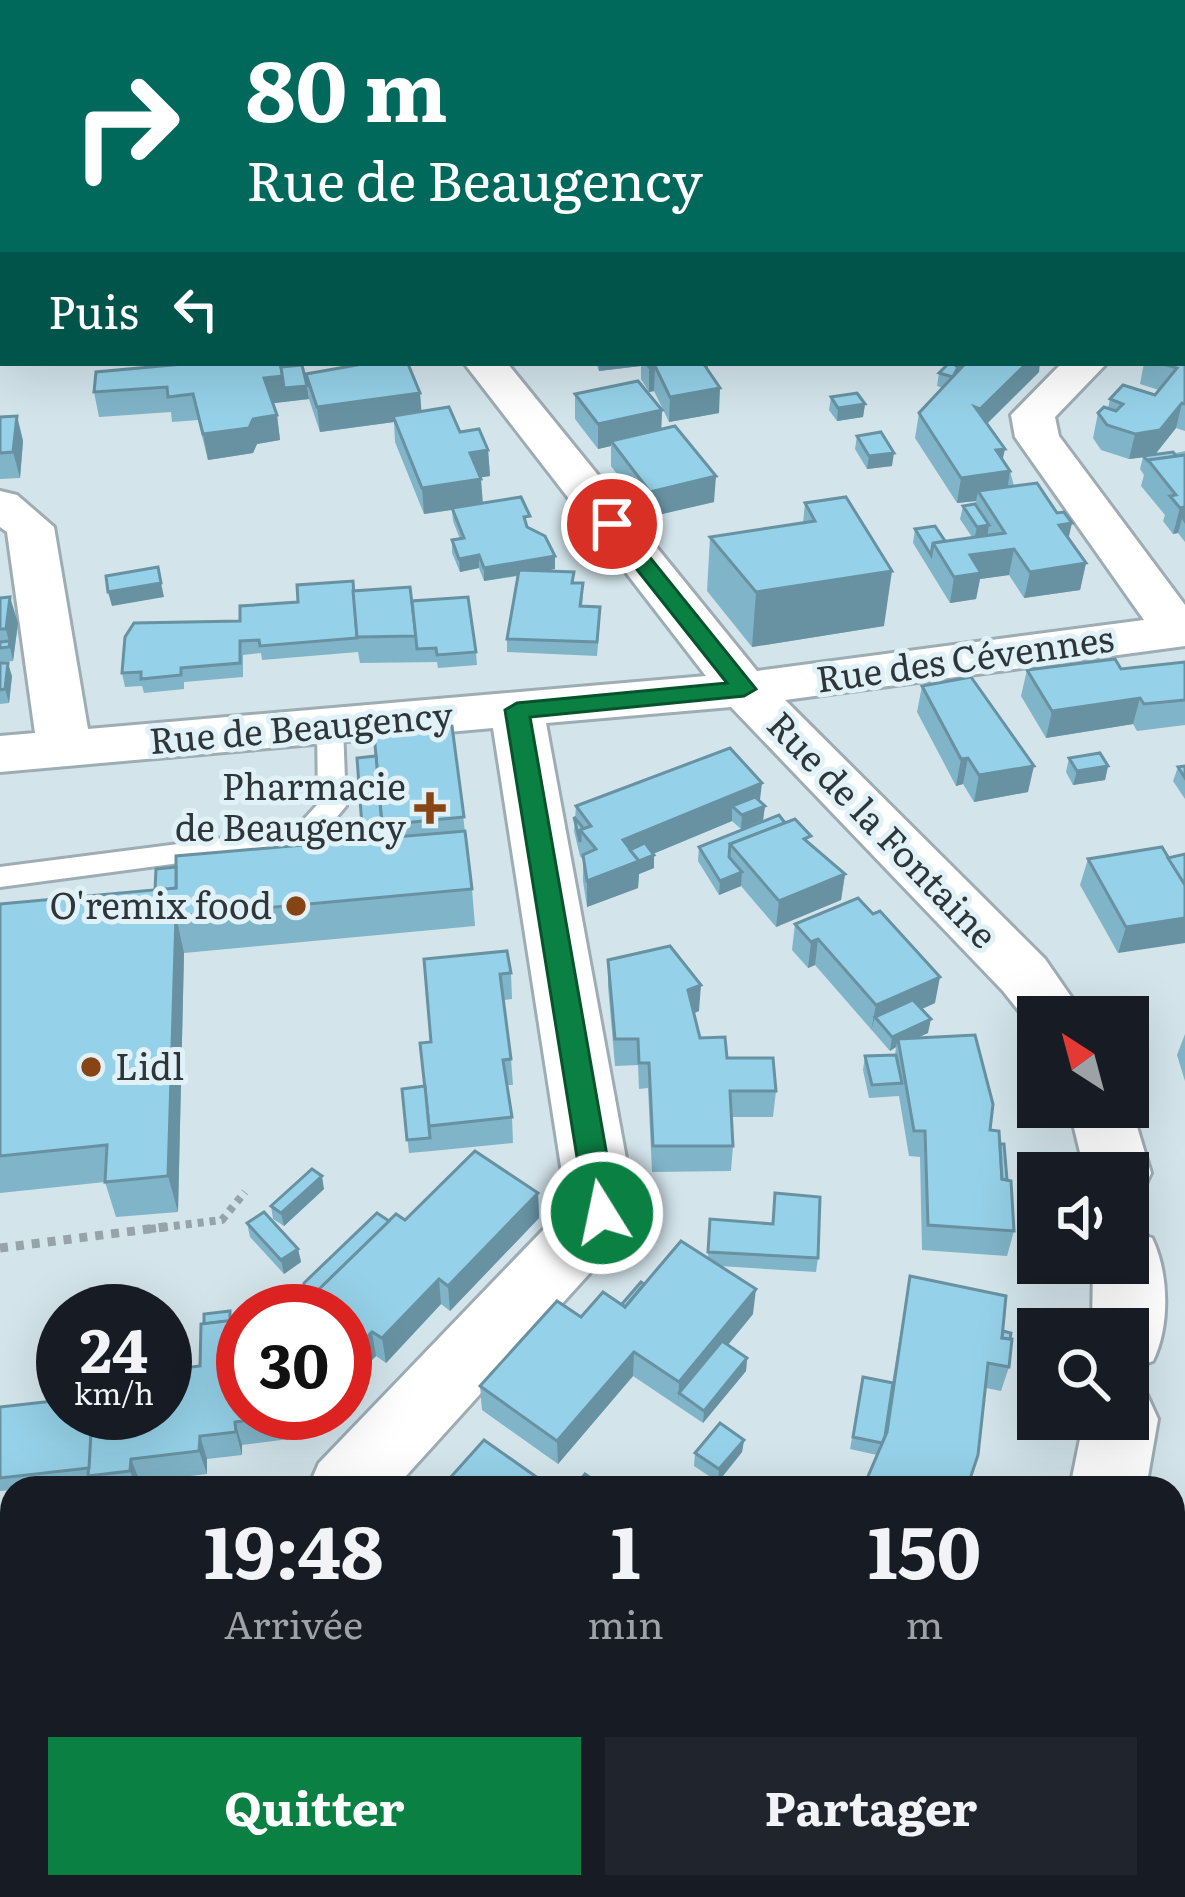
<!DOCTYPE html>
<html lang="fr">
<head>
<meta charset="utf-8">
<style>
  body { margin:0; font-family:Literata,serif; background:#20242c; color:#f1f3f6; height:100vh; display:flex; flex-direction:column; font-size:45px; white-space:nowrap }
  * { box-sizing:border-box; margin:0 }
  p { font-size:39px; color:#9ea1a6 }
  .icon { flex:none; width:66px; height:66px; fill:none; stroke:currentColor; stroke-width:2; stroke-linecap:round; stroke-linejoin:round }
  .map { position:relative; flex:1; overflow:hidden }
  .drawer { position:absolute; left:0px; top:1476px; width:1185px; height:423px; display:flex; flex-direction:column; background:#171b24; border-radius:36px 36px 0 0; box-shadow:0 12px 48px #0002 }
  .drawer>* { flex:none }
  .hud { position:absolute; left:0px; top:0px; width:1185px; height:366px; box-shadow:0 12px 48px #0002; background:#00695c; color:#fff; overflow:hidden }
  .needle { width:78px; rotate:324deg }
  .fabs { position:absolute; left:1017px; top:996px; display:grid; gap:24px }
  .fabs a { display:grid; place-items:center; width:132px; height:132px; border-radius:0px; background:#171b24; box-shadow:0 12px 48px #0002; font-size:60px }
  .speed { position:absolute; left:36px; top:1284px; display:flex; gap:24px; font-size:60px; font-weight:700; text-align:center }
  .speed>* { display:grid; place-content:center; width:156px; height:156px; border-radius:50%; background:#171b24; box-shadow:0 12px 48px #0002; line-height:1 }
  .speed small { font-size:30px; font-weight:400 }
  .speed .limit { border:18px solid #d22; background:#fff; color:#111 }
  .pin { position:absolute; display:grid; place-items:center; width:102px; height:102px; color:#fff; margin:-51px; border:6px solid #fff; border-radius:50%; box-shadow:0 3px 12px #0007 }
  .me { position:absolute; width:132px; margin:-66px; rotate:350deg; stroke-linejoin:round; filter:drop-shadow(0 0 9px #0008) }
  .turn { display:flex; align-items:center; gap:42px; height:252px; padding:0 48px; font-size:54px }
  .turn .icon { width:156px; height:156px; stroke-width:2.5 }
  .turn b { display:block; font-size:84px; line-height:102px }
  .then { display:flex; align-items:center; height:114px; padding:0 48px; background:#0003; gap:24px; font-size:45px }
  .eta { display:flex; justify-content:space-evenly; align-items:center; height:204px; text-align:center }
  .eta b { font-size:72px; font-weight:700; line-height:84px }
  .primary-button { display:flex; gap:24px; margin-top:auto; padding:24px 48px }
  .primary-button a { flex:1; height:138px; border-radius:0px; background:#0b8043; color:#fff; font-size:48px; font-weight:700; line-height:138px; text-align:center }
  .primary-button a+a { background:#20242c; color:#f1f3f6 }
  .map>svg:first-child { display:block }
</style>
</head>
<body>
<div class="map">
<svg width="1185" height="1897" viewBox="0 0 1185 1897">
  <rect width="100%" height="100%" fill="#d3e4eb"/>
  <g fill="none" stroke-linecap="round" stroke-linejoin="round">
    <g stroke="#9dadb3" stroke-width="6">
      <g id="service">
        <polygon points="724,0 741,0 722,3"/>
        <polygon points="330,717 343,726 346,806 313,845 0,887 0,867 295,829 318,804 317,726"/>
      </g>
    </g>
    <g stroke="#9dadb3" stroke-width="6">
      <g id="minor">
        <polygon points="0,0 62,0 3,3 3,11"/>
        <polygon points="375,0 407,0 408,3 376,3"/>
        <polygon points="735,0 769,0 771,3 737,3"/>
        <polygon points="3,248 3,273 0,274 0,249"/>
        <rect x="1182" y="310" width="3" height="24"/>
        <polygon points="464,363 507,363 757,671 1144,620 1015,437 1011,415 1062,363 1107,363 1055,417 1059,436 1185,605 1185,646 785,700 1045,959 1085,1017 1038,1017 1038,1035 1003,991 731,707 546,723 636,1213 626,1233 395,1488 308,1488 319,1463 567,1205 493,728 0,772 0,736 35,733 7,532 0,527 0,491 17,495 54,527 88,729 706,676"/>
        <polygon points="1128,1097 1151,1173 1142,1192 1128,1197 1128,1173 1085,1173 1069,1107 1128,1107"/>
        <path d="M1128,1230l24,8c17,35 18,88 1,123l-25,9v-41h-36l1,-66h35z"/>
        <polygon points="1128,1388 1147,1395 1158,1419 1146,1488 1070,1488 1084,1419 1128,1419"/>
        <polygon points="12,1541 12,1617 0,1620 0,1544"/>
        <polygon points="849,1887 939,1887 935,1897 845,1897"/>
      </g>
    </g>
    <polyline stroke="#96a4a9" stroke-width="8" stroke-dasharray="6 6" stroke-linecap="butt" points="150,1229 222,1220 245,1192"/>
    <polyline stroke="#96a4a9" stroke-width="9" stroke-dasharray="8 8" stroke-linecap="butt" points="0,1248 173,1226"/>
    <use href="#service" fill="#fff" fill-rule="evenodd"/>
    <use href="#minor" fill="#fff" fill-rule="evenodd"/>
  </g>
  <g fill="#80b4c8">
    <polygon points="440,0 476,0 476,3 441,3"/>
    <polygon points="807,0 883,0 890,3 807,3"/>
    <polygon points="1182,59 1185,59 1185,117 1182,113"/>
    <polygon points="1185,347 1185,431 1176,428 1154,455 1176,455 1176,453 1185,451 1185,542 1178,533 1173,534 1163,521 1165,515 1141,486 1144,475 1140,469 1143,457 1129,459 1101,450 1093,438 1098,413 1108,408 1110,399 1155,395 1159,390 1140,384 1144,363 1182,363"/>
    <polygon points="596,363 708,363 708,370 719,413 669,422 654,391 649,392 641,379 641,366 599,371"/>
    <polygon points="949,363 1039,372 987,424 1003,460 1010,471 1014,486 1069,538 1086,563 1080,590 1024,598 1009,575 980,579 976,599 950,603 913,543 915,529 945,541 972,537 960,519 963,506 975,504 976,501 957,503 915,438 919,413 943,388 937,386 939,373"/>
    <polygon points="281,367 307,386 309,399 272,403 277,415 280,440 257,444 253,453 208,460 198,420 172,422 171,412 99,417 94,392"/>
    <polygon points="306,374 420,393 421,412 460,432 488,450 490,476 480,477 482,503 530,529 555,569 545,571 574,583 583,597 582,606 600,621 597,656 507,652 507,639 518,576 484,581 479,568 460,572 452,553 452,540 460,539 453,521 452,510 424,514 395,442 394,422 320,432 309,399"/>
    <polygon points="575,394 662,410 661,430 714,502 649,517 611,466 611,446 598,449 575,419"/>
    <polygon points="831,397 865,404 863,417 837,421 829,410"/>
    <polygon points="17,416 23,441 20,478 0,479 0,417"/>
    <polygon points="857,436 892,466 867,469 855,449"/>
    <polygon points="805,503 884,626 752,647 707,591 710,537 803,523"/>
    <polygon points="354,591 412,601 476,652 477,665 438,668 437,662 360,663 358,652 262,660 261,653 243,655 243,677 184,682 184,689 144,693 142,686 125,687 122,673 240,621 298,602"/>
    <polygon points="0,598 18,623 13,661 0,662"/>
    <polygon points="1185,662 1185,725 1137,731 1133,724 1046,738 1021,696 1027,670 1121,669"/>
    <polygon points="0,663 12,676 9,703 0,704"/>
    <polygon points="922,686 1028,792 974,802 963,784 956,786 917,712"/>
    <polygon points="452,726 472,889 475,926 184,953 178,1212 116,1217 105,1182 0,1193 0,904 155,889 363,840 376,756"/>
    <polygon points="1069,758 1108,766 1105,780 1073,785 1066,772"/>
    <polygon points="1185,766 1185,799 1173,781 1178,767"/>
    <polygon points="760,801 765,806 763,820 741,829 732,821 653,854 654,868 639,874 638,888 587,907 583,881 583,860 580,856 574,831 576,806"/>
    <polygon points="779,815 845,874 841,900 776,927 741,886 719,895 698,861 699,847"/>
    <polygon points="1162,847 1118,953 1080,885 1088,859"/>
    <polygon points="795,924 935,1003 922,1009 928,1033 917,1038 1000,1144 1014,1231 1007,1256 922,1250 920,1157 909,1156 899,1096 869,1098 863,1070 865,1056 895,1055 896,1047 890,1051 815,965 808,968 792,950"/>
    <polygon points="424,959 511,973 512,999 504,1000 511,1059 513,1085 507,1085 512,1117 513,1143 432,1151 430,1138 432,1151 409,1153 402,1089 425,1086 431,1042"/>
    <polygon points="608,960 699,1011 694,1013 700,1038 727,1058 776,1091 773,1117 731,1117 733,1146 731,1171 652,1172 648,1088 639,1089 638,1065 615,1066 608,986"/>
    <polygon points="1185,1034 1185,1081 1177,1055"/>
    <polygon points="324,1189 284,1226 273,1219 271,1206"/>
    <polygon points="538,1193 539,1218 450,1311 441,1304 386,1363 376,1356 345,1387 345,1311 389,1221 405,1220"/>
    <polygon points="710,1219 818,1258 816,1272 719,1266 753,1314 728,1345 747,1358 746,1371 703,1423 633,1376 558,1464 482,1410 480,1386 581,1317 622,1304 644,1284 708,1258"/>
    <polygon points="247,1223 298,1249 301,1262 284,1274 250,1237"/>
    <polygon points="910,1276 1003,1331 1009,1367 1001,1391 986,1388 877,1455 850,1449 863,1377 892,1383"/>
    <polygon points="230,1311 243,1413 320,1413 312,1421 313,1436 242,1445 242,1455 207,1459 207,1474 140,1482 139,1488 93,1488 90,1481 12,1488 12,1490 0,1491 0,1407 63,1413 200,1366"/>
    <polygon points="744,1440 742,1452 718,1482 694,1466 695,1453"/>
    <polygon points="1185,1638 1185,1791 1173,1785 1173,1673"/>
  </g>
  <g fill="#6892a2">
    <polygon points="3,310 3,339 0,341 0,312"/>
    <polygon points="599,363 641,363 641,366 599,371"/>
    <polygon points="1027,363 1040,363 1039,372 976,434 980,409"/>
    <polygon points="655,366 654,391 649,392 649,367"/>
    <polygon points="283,376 307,386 309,399 267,404 264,378"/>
    <polygon points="720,388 719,413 669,422 670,397"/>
    <polygon points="420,393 422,418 393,416 394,422 320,432 317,407"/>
    <polygon points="1182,403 1176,428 1154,456 1129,459 1135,434"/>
    <polygon points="865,404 863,417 837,421 838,408"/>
    <polygon points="662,410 661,435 611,441 611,446 598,449 598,424"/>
    <polygon points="277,415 280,440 257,444 253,453 208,460 203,434 253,419"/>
    <polygon points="17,416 23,441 20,478 13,452"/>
    <polygon points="1005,449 1000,472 1010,471 1006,497 978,491 976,501 957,503 961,478 996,450"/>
    <polygon points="488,450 490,476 471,479 470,453"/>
    <polygon points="894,453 892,466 867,469 869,456"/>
    <polygon points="716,476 714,502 649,517 650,492"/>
    <polygon points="481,479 483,505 424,514 422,488"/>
    <polygon points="1185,507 1185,524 1182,519 1178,533 1173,534 1180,508"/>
    <polygon points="1072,523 1066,549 1059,525"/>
    <polygon points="989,525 987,538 974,540 977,527"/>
    <polygon points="1014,549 1009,575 980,579 976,599 950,603 954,577 970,555"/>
    <polygon points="479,555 479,568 460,572 459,559"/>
    <polygon points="555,556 555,569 484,581 484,568"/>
    <polygon points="1086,563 1080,590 1024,598 1030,572"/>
    <polygon points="892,571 884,626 752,647 756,592"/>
    <polygon points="161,583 164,597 112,606 108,592"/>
    <polygon points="10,597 18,623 13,661 6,629"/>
    <polygon points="8,663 12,676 9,703 5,689"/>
    <polygon points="1140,698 1133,724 1046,738 1052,711"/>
    <polygon points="968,758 963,784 956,786 961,759"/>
    <polygon points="1034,766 1028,792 974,802 979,775"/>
    <polygon points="1108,766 1105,780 1073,785 1077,771"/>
    <polygon points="762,783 759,808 765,806 763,820 741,829 742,815 732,806 732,821 631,863 623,840"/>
    <polygon points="654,855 654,868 639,874 638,888 587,907 587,881"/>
    <polygon points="742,872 741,886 719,895 720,881"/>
    <polygon points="845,874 841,900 776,927 779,901"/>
    <polygon points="176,916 184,953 178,1212 168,1176"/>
    <polygon points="1185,918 1185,943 1118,953 1126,927"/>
    <polygon points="818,939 815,965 808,968 811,942"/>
    <polygon points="940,977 935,1003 883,1026 875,1017 871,1031 876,1005"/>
    <polygon points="701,985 699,1011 687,1016 688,990"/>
    <polygon points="931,1019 928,1033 899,1046 898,1039 896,1047 890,1051 892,1037"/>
    <polygon points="322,1176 324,1189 284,1226 281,1213"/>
    <polygon points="538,1193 539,1218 450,1311 448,1286"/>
    <polygon points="298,1249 301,1262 284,1274 281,1260"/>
    <polygon points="439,1279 441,1304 386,1363 382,1338"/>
    <polygon points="756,1289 753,1314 685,1397 679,1393 678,1406 679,1382"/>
    <polygon points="372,1332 376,1356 345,1387 345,1359"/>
    <polygon points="634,1352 633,1376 558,1464 557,1441"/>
    <polygon points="747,1358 746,1371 703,1423 704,1411"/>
    <polygon points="307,1413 320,1413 312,1421 313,1436"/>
    <polygon points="235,1422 242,1445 242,1455 236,1432"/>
    <polygon points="200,1436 207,1459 207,1474 199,1451"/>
    <polygon points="744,1440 742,1452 718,1482 719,1469"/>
    <polygon points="131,1459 140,1482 139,1488 137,1488 130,1471"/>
    <polygon points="203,1887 213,1887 212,1897 203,1897"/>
    <polygon points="713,1887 723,1887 716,1897 706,1897"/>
  </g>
  <g fill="#95d1e8" stroke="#6892a2" stroke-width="3">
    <polygon points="547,0 550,0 580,3 547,3"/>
    <polygon points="639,0 671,0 672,3 639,3"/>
    <polygon points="848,0 883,0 890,3 841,3"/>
    <polygon points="1182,59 1185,59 1185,80 1182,77"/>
    <polygon points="1182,217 1185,221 1185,243 1182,244"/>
    <polygon points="3,263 3,292 0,291 0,265"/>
    <rect x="1182" y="265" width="3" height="24"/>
    <polygon points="1182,359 1185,360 1185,404 1182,403 1160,430 1135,434 1107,425 1098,413 1104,407 1116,411 1123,404 1110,399 1123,385 1155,395 1177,368 1160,363 1182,363"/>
    <polygon points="194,363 280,363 283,376 264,378 277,415 253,419 249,428 203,434 193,394 168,397 167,387 94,392 96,372"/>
    <polygon points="368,363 408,364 420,393 317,407 306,374"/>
    <polygon points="647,363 703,363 720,388 670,397 655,366 649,367"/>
    <polygon points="949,363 960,363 953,377 939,373"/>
    <polygon points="960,363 1027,363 980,409 975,407 1005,449 996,450 1010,471 961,478 919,413 962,367 957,366"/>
    <polygon points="302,365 307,386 284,388 281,367"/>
    <polygon points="638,381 662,410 598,424 575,394"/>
    <polygon points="857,393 865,404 838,408 831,397"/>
    <polygon points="449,407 460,432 479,429 488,450 470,453 481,479 422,488 393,416"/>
    <polygon points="17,416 13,452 0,453 0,417"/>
    <polygon points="675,426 716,476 650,492 611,441"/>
    <polygon points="881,432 894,453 869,456 857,436"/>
    <polygon points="1173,452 1176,456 1148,461 1143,456"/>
    <polygon points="1185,455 1185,507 1180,508 1170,496 1176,495 1148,460"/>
    <polygon points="1037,483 1057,513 1064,512 1072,523 1059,525 1086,563 1030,572 1014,549 970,555 981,573 954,577 933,543 1005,533 978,491"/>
    <polygon points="521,497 530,516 524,517 527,527 545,536 555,556 484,568 479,555 459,559 452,540 464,538 452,508"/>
    <polygon points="846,497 892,571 756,592 710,537 815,521 805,503"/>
    <polygon points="975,504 989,525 977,527 963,506"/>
    <polygon points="935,526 945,541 933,543 931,555 915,529"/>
    <polygon points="158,567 161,583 108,592 106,576"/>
    <polygon points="519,570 574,572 572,583 583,583 580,606 600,607 597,642 507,639"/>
    <polygon points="353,581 357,638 260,646 259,640 240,641 240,663 181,668 181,675 141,679 141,672 122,673 125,637 134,623 240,621 240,606 298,602 297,585"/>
    <polygon points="410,587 416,636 357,637 353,591"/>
    <polygon points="10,597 6,629 0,629 0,598"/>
    <polygon points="468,597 476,652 437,655 436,648 417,649 412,601"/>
    <polygon points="10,641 9,647 0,648 0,642"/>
    <polygon points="1115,659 1121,669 1185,662 1185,700 1144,704 1140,698 1052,711 1027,670"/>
    <polygon points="0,663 8,663 5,689 0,690"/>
    <polygon points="971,677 1034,766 979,775 968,758 961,759 922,686"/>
    <polygon points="452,726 464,817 382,825 374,733"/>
    <polygon points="730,748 762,783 623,840 639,861 587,881 583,855 596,849 580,830 591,826 576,806"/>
    <polygon points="1100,753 1108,766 1077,771 1069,758"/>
    <polygon points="376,756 383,838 363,840 357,758"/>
    <polygon points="1185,766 1185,778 1178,767"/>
    <polygon points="755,797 765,806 742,815 732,806"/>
    <polygon points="779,815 785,823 730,844 729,857 742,872 720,881 699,847"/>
    <polygon points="574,817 583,828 580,830 580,842"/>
    <polygon points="795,819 811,836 804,839 845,874 779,901 730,844"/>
    <polygon points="465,831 472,889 176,916 168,1176 105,1182 107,1145 0,1156 0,904 176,888 176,856"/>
    <polygon points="645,843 654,855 639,861 630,850"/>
    <polygon points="1162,847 1185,885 1185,918 1126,927 1088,859"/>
    <polygon points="1185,854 1185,885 1168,858"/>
    <polygon points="176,867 176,888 155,890 156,869"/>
    <polygon points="858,898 873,914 880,911 940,977 876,1005 818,939 811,942 795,924"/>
    <polygon points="670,946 701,985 688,990 700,1038 725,1037 727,1058 773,1058 776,1091 730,1091 733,1146 653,1146 649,1063 639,1063 638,1039 615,1039 608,960"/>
    <polygon points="507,951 511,973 500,974 511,1059 503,1060 512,1117 429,1126 420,1043 431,1042 424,959"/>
    <polygon points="913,1000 931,1019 892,1037 875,1017"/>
    <polygon points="975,1035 993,1104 990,1130 999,1131 1002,1179 1011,1181 1014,1231 928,1225 925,1131 914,1131 898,1039"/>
    <polygon points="896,1055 902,1083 872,1085 865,1056"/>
    <polygon points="425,1086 430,1138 407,1140 402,1089"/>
    <polygon points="1000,1144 1004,1144 1007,1180 1002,1179"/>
    <polygon points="475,1151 538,1193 448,1286 439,1279 382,1338 372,1332 345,1359 345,1311 311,1311 325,1297 317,1291 396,1214 405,1220"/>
    <polygon points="312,1169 322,1176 281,1213 271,1206"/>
    <polygon points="775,1193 820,1197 818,1258 708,1252 710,1219 773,1224"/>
    <polygon points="264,1212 298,1249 281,1260 247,1223"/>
    <polygon points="377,1213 389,1221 317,1291 325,1297 311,1311 305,1311 304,1283"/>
    <polygon points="681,1241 756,1289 679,1382 634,1352 557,1441 480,1386 557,1301 581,1317 603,1292 625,1307"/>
    <polygon points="910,1276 1006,1296 1002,1338 1012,1339 1009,1367 988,1363 978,1455 967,1488 863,1488 887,1432"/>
    <polygon points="641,1282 644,1284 625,1307 622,1304"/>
    <polygon points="230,1311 230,1321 204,1324 204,1314"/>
    <polygon points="243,1319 243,1413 304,1413 235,1422 236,1432 200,1436 199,1451 131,1459 130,1471 88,1476 92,1413 165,1413 165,1370 200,1366 201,1324"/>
    <polygon points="1003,1331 1011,1333 1010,1339 1002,1338"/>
    <polygon points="722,1341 747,1358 704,1411 679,1393"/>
    <polygon points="863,1377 893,1383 885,1436 882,1443 853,1437"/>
    <polygon points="63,1400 63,1413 92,1413 89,1468 0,1478 0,1407"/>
    <polygon points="720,1423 744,1440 719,1469 695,1453"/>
    <polygon points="484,1440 552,1488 441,1488"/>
    <polygon points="585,1474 606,1488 574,1488"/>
    <polygon points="1185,1651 1185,1765 1173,1759 1173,1687"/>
    <polygon points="12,1693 12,1752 11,1752 0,1729 0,1700"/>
    <polygon points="96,1887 203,1887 203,1897 95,1897"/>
    <polygon points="523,1887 565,1887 572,1892 575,1887 713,1887 706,1897 515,1897"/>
    <polygon points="1043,1887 1116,1887 1129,1897 1037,1897"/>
  </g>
  <polygon fill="#0b8043" stroke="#07532c" stroke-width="3" points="604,519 619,519 756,689 744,696 530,717 617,1213 602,1226 586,1213 505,710 517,703 727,683 604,528"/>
  <g fill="#874515" stroke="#e0f1f8" stroke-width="4.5">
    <path d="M424 790h12v12h12v12h-12v12h-12v-12h-12v-12h12z"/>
    <circle cx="296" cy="906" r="12"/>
    <circle cx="91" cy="1067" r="12"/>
  </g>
  <g text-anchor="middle" stroke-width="10" stroke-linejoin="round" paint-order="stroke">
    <g font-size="36" fill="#2f3639" stroke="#e0f1f8">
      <text transform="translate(965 659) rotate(-8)" y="13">Rue des Cévennes</text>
      <text transform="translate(301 728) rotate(-5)" y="13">Rue de Beaugency</text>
      <text transform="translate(882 830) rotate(46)" y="13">Rue de la Fontaine</text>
    </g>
    <g font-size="36" fill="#2f3639" stroke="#e0f1f8" text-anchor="end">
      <text x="406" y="800">Pharmacie<tspan x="406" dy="41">de Beaugency</tspan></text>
      <text x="272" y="919">O'remix food</text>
      <text x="115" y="1080" text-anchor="start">Lidl</text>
    </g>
  </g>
</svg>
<div class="fabs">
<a><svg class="needle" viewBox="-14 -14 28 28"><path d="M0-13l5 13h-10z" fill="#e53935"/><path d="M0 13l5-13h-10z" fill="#9ea1a6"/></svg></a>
<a><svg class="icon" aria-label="sound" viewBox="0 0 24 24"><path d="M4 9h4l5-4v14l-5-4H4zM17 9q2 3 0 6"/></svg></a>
<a><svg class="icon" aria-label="search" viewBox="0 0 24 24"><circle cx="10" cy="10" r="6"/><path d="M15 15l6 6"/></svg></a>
</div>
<div class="speed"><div>24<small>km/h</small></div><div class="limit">30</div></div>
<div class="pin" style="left:612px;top:524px;background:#d93025"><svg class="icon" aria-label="arrive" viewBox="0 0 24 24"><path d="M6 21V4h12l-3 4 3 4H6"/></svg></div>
<svg class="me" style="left:602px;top:1213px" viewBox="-20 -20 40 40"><circle r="17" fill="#0b8043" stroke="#fff" stroke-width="3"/><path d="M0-11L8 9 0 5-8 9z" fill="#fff"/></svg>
<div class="hud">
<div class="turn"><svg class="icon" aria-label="right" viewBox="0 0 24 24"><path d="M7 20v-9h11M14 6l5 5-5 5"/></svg><div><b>80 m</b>Rue de Beaugency</div></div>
<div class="then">Puis<svg class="icon" aria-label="left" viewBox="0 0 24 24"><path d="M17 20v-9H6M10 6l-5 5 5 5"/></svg></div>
</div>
<section class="drawer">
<div class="eta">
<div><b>19:48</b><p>Arrivée</p></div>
<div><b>1</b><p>min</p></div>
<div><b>150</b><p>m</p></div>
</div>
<div class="primary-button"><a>Quitter</a><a>Partager</a></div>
</section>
</div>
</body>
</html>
